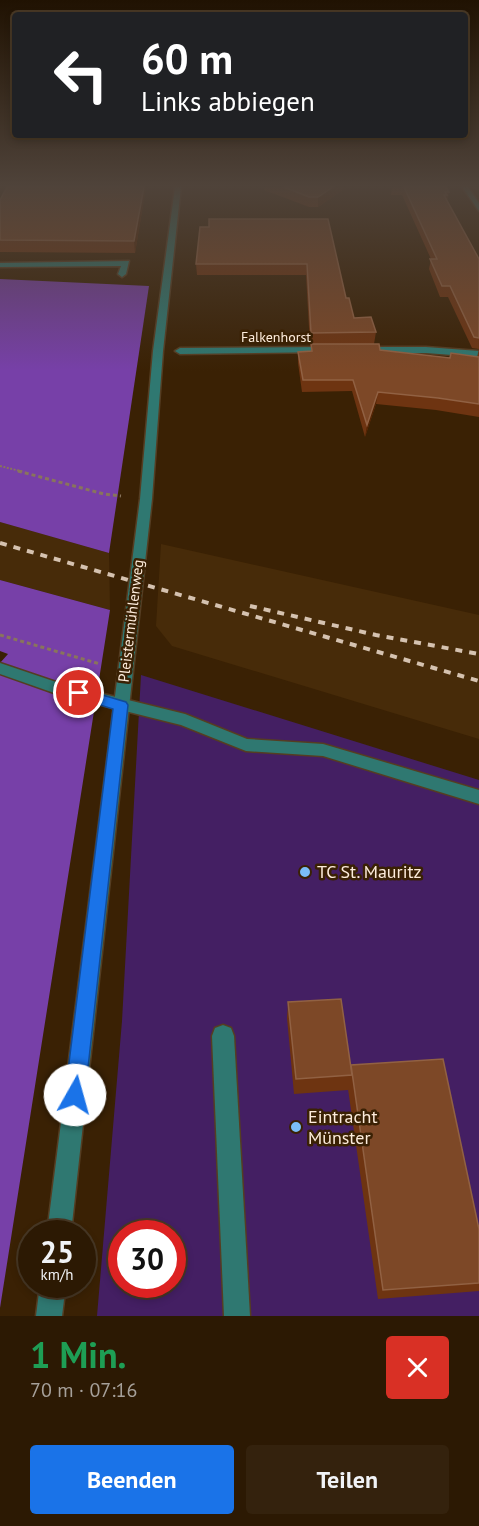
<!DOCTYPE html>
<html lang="de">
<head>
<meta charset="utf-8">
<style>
  body { margin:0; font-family:"PT Sans",sans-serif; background:#34220d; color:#f1f3f6; height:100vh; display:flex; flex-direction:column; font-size:22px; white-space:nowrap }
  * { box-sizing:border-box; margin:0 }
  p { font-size:20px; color:#a6a09a }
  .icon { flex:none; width:33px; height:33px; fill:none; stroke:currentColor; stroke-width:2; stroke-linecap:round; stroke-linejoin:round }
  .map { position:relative; height:1316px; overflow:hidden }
  .panel { display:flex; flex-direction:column; background:#2c1903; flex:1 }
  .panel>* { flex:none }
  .top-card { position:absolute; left:12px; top:12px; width:456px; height:126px; border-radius:6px; box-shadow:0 3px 9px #0003,0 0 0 2px #483825; background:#202124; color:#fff; overflow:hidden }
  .speed { position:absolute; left:18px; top:1220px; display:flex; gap:12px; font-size:30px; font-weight:700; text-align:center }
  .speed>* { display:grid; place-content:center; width:78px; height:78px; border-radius:50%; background:#2c1903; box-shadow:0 3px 9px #0003,0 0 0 2px #483825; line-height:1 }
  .speed small { font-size:15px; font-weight:400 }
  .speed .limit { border:9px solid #d22; background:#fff; color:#111 }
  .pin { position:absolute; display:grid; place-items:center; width:51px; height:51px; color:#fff; margin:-26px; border:3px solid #fff; border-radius:50%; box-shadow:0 2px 6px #0007 }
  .me { position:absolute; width:66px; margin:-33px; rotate:7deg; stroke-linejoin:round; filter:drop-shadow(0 0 4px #0008) }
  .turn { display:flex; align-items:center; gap:21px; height:126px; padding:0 30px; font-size:27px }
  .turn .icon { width:78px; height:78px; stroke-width:2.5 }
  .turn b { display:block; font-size:42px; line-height:51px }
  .round { display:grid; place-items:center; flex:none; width:63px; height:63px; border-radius:6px; background:#34220d }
  .headline { display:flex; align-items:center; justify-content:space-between; height:102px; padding:0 30px }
  h1 { font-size:36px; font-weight:700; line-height:45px; color:#1e9e55 }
  .button { display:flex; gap:12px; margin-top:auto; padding:12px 30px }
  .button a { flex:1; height:69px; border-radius:6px; background:#1a73e8; color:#fff; font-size:24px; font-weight:700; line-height:69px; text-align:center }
  .button a+a { background:#34220d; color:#f1f3f6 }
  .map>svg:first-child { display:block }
</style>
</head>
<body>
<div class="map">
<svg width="479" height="1316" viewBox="0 0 479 1316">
  <rect width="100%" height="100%" fill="#3a2104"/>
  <g fill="#472b09">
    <polygon points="0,522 109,553 110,610 0,580"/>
    <polygon points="161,544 479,615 479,739 172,646 156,626"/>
  </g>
  <path fill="#441f63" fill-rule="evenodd" d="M141,675l338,105v536h-382l25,-295zM122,1233h50v51h-50z"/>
  <g fill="#7740a8">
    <polygon points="0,279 149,286 109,553 0,522"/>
    <polygon points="0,580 110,610 0,1308 0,663 8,654 0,651"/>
  </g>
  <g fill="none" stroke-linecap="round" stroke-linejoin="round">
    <g stroke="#553d22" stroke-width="3">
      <g id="service">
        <polygon points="329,347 332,348 332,352 180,354 175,351 180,348"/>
        <polygon points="426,347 479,351 479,357 426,353 365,353 360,350 365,347"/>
        <polygon points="0,663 59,683 185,714 247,739 323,744 479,790 479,804 323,756 246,751 181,725 57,694 0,674"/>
        <polygon points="223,1025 231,1028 234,1036 250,1316 224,1316 212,1036 215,1028"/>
      </g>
    </g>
    <g stroke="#553d22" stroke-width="3">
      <g id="minor">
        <polygon points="175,187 181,187 163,351 152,499 71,1233 47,1233 140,499 153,351"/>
        <polygon points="462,187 468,187 479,203 479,211"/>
        <polygon points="129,261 126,274 122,277 118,274 121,266 0,267 0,263"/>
        <polygon points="40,1284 66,1284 62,1316 36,1316"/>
      </g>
    </g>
    <polyline stroke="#89745c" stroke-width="2" stroke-dasharray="2 1.5" stroke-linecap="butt" points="0,466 24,472"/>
    <g stroke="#89745c" stroke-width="3" stroke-dasharray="4 3" stroke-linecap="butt">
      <polyline points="18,471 104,494 121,496"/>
      <polyline points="0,635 100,664"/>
    </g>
    <use href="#service" fill="#2f7871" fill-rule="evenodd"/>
    <use href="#minor" fill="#2f7871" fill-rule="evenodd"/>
    <g stroke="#d5c2b0" stroke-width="4" stroke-dasharray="7 7" stroke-linecap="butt">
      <polyline points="0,543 479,681"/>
      <polyline points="250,606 376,635 479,654"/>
    </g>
  </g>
  <g fill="#6e3411">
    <polygon points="7,187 146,187 135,253 0,252 0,200"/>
    <polygon points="264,187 347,187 318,207 309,207 264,190"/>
    <polygon points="392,187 446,187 449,192 447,201 479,259 479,349 472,348 448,297 440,297 429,269 431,259 402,195 391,195"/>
    <polygon points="470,187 479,187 479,190 472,189"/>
    <polygon points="328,219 346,298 354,318 376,332 374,344 380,350 450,358 477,357 479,349 479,417 436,410 376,404 365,437 352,391 302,392 298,363 298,352 311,351 311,345 310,345 306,275 197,275 196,264 209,227"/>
    <polygon points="288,1002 350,1066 479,1229 479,1291 378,1299 348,1089 348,1090 294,1094 287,1018"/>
  </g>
  <g fill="#532403">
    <polygon points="144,187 146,187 135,253 134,241"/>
    <polygon points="333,187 347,187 318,207 318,197"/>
    <polygon points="378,392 376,404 365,437 367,425"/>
  </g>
  <g fill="#7d4827" stroke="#916143" stroke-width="1.5">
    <polygon points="7,187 144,187 134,241 0,240 0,200"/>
    <polygon points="284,187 333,187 318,197 309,197"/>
    <polygon points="404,187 446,187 449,192 445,192 447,195 444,195 479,259 479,338 474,337 450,286 442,286 430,259 437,259"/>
    <polygon points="209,219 328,219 346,298 349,298 354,318 371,317 376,332 311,333 307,264 196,264 200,227 209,227"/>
    <polygon points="311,344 379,344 380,350 450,358 451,353 479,357 479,404 438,398 378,392 367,425 353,380 303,380 298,352 312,351"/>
    <polygon points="341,999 352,1075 296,1079 288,1002"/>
    <polygon points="443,1059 479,1229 479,1283 383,1290 351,1065"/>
  </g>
  <linearGradient id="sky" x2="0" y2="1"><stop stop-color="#201202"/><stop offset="0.5" stop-color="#4f433a"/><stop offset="1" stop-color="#4f433a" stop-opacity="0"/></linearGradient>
  <rect width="479" height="371" fill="url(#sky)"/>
  <polygon fill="#1a73e8" stroke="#114b97" stroke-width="1.5" points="79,688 126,702 128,705 85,1095 82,1103 75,1106 68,1103 65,1095 113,709 74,697 72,693"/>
  <g fill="#7bbef8" stroke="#3a2104" stroke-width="2">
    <circle cx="305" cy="872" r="6"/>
    <circle cx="296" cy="1127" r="6"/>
  </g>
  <g text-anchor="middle" stroke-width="5" stroke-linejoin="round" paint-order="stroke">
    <g font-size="14" fill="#fdecdc" stroke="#3a2104">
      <text x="276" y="342">Falkenhorst</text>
    </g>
    <g font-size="15" fill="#fdecdc" stroke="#3a2104">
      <text transform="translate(131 621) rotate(-83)" y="5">Pleistermühlenweg</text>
    </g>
    <g font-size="18" fill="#fdecdc" stroke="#3a2104" text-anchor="start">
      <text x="317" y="878">TC St. Mauritz</text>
      <text x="308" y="1123">Eintracht<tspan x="308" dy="21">Münster</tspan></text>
    </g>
  </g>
</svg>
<div class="speed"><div>25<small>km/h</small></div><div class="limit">30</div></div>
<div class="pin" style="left:79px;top:693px;background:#d93025"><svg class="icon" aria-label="arrive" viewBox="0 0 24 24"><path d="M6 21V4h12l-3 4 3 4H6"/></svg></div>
<svg class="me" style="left:75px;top:1095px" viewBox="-20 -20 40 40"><circle r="19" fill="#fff"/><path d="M0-13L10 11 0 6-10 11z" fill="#1a73e8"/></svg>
<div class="top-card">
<div class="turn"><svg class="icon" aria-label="left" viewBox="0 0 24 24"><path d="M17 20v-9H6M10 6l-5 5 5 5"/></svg><div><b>60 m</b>Links abbiegen</div></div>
</div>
</div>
<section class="panel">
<div class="headline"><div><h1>1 Min.</h1><p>70 m · 07:16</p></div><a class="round" style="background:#d93025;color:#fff"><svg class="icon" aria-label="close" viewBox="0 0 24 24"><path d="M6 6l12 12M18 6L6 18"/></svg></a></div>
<div class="button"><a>Beenden</a><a>Teilen</a></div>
</section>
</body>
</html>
